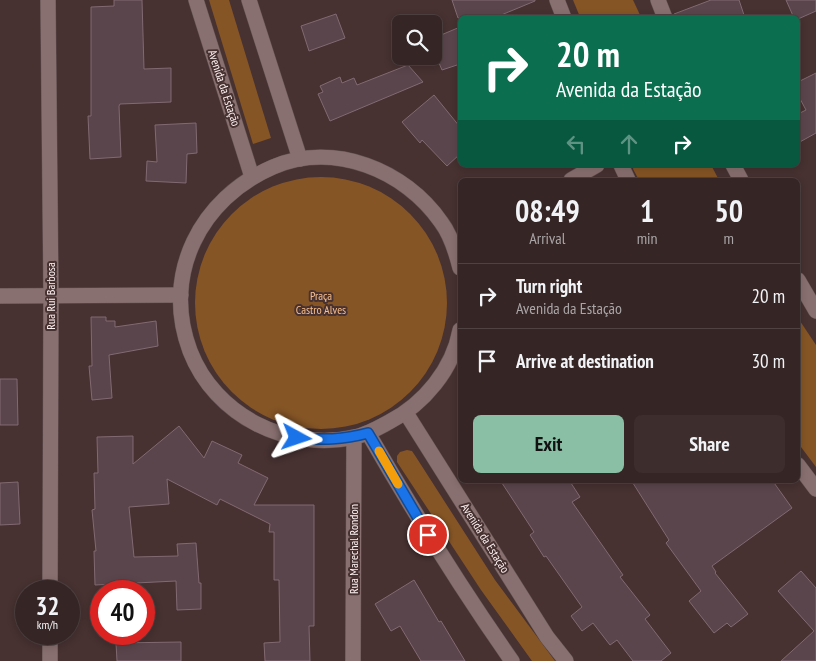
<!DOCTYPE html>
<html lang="en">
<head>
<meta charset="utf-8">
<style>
  body { margin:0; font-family:"PT Sans Narrow",sans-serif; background:#3d2d2d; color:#f1f3f6; height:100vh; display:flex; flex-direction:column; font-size:19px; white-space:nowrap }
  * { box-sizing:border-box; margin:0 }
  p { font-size:16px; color:#aaa5a7 }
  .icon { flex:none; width:28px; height:28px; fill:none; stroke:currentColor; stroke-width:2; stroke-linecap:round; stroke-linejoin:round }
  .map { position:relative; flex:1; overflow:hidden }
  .drawer { position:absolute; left:458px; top:178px; width:342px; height:305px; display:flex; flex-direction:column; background:#352525; border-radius:8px; box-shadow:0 2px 8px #0003,0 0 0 1px #4f4242 }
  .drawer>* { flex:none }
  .top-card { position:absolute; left:458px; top:15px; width:342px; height:152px; border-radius:8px; box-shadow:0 2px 8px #0003,0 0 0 1px #4f4242; background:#0b6e4f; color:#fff; overflow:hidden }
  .controls { position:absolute; left:392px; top:15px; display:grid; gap:10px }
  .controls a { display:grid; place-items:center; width:50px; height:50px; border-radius:8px; background:#352525; box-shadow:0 2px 8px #0003,0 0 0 1px #4f4242; font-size:25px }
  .speed { position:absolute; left:15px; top:580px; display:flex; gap:10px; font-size:25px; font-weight:700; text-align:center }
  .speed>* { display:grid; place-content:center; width:65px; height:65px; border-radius:50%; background:#352525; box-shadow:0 2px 8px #0003,0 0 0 1px #4f4242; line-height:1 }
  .speed small { font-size:12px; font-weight:400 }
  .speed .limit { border:8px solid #d22; background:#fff; color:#111 }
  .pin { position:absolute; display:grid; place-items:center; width:42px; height:42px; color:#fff; margin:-21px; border:2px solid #fff; border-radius:50%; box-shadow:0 1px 5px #0007 }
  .me { position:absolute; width:55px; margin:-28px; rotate:95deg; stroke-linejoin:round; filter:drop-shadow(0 0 4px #0008) }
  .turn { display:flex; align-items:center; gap:18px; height:105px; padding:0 15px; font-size:22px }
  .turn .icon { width:65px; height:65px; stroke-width:2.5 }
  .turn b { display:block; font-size:35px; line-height:42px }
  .lanes { display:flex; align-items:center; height:48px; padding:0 15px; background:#0003; justify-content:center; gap:25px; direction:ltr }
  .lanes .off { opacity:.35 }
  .eta { display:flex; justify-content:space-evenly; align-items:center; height:85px; text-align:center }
  .eta b { font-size:30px; font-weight:700; line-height:35px }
  .primary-button { display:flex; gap:10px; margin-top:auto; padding:10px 15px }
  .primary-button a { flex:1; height:58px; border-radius:8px; background:#8abfa5; color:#111; font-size:20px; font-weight:700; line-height:58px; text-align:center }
  .primary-button a+a { background:#3d2d2d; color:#f1f3f6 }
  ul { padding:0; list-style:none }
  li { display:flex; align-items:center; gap:15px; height:65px; padding:0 15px; border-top:1px solid #4f4242 }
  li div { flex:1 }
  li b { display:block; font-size:19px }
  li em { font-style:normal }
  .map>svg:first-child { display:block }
</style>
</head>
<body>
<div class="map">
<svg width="816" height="661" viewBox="0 0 816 661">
  <rect width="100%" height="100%" fill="#473131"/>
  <g fill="#855525">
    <polygon points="209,0 229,0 271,138 253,144"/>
    <polygon points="573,0 633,0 641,17 580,17"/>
    <polygon points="634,165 711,165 719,180 639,180 633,169"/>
    <circle cx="321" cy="303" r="126"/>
    <polygon points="798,318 816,345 816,467 798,443"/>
    <polygon points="407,450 412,451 416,457 495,580 555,661 532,661 481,590 397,462 397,456 400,452"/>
  </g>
  <g fill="#5b454d" stroke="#826a72">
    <polygon points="114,0 142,0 144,69 171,68 171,102 120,104 119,106 121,157 90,159 88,116 91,116 91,7 114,6"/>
    <polygon points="452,0 535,0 535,1 494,18 458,18"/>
    <polygon points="711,0 739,0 745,18 674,18 674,14"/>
    <polygon points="786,0 816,0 816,11 798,19 798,18 794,18"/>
    <polygon points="336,14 345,38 309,51 301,26"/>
    <polygon points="460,27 460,64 442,70 434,51 434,38"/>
    <polygon points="408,65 423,82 330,121 318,94 323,92 320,86 340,77 342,83 354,78 357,85"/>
    <polygon points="816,73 816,133 798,143 798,114 806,110 798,95 798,82"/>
    <polygon points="434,95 460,127 460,154 447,166 422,140 420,143 402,122"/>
    <polygon points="196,123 197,153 187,154 186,183 146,181 147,161 157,162 155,125"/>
    <polygon points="91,317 106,317 106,321 115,321 115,327 156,321 158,346 109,355 112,398 92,400 89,366 92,366"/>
    <polygon points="0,379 17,379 18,425 0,425"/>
    <polygon points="179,426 204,458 212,441 242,455 238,463 268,478 254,505 314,505 314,626 309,626 310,661 265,661 264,643 280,642 279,580 274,580 274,532 269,532 270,524 220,499 217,505 167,479 169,504 129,507 134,557 178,556 177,544 196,543 199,583 201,583 201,609 177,610 176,581 95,585 94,551 96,551 92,510 95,509 94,473 98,473 97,437 133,436 133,464"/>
    <polygon points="500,480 569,480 580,497 572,502 623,575 620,577 650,615 645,619 671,653 661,661 633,661 617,640 610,645 593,623 582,631 571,616 582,607 546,556 544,557 530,535 534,532"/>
    <polygon points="631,480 772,480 792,508 712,566 716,572 715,573 748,614 731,627 727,623 714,633 689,601 701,591 666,543 669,540"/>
    <polygon points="18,482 20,524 0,525 0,483"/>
    <polygon points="801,571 816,588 816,661 781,661 814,631 778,591"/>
    <polygon points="414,580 439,622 441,621 465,661 421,661 400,626 391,631 375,604"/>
    <polygon points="181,642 181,661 117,661 116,643"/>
  </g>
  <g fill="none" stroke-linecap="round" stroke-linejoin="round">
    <g stroke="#635151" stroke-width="16">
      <g id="minor">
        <polyline points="48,0 51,295 50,591"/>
        <polyline points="196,0 252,177"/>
        <polyline points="249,0 300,159"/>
        <polyline points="557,0 564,18"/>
        <polyline points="658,0 665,18"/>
        <polyline points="621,165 628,180"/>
        <polyline points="733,165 741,180"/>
        <polyline points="571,180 597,165"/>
        <path d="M460,268c-4,-16 -9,-33 -19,-46 -36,-52 -107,-81 -168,-55 -72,31 -112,107 -83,184 25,65 98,101 165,86 13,-3 23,-9 34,-15 35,-18 64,-53 71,-92"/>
        <polyline points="798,280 816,311"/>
        <polyline points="0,296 181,295"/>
        <polyline points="406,413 547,637 566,661"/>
        <path d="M368,433c45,78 92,154 144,228"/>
        <polyline points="798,465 816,489"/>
        <polyline points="50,661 50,634"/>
        <polyline points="353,661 354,437"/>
      </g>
    </g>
    <use href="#minor" stroke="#897070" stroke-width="15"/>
  </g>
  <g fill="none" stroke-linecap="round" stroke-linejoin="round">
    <g stroke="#114b97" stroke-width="12">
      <path id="route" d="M297,438c26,2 45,2 71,-5l60,102"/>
    </g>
    <use href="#route" stroke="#1a73e8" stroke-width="9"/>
    <polyline stroke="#f59e0b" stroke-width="9" points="379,451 398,484"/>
  </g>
  <g text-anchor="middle" stroke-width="4" stroke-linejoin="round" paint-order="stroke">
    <g font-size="12" fill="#fef2f2" stroke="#473131">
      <text transform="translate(224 88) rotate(72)" y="4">Avenida da Estação</text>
      <text transform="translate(51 296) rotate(-90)" y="4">Rua Rui Barbosa</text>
      <text transform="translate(485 538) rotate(58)" y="4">Avenida da Estação</text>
      <text transform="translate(354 549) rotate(-90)" y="4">Rua Marechal Rondon</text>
    </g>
    <g font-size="12" fill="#f6be8c" stroke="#473131">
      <text x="321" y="300">Praça<tspan x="321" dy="14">Castro Alves</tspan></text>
    </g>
  </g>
</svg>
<div class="controls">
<a><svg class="icon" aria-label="search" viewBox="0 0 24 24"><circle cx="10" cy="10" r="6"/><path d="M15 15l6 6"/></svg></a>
</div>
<div class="speed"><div>32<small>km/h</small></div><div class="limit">40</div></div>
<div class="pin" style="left:428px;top:535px;background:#d93025"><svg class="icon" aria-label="arrive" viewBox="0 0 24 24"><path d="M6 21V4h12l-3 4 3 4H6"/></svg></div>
<svg class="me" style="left:297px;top:438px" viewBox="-20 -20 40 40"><path d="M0-17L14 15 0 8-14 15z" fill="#1a73e8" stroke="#fff" stroke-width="4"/></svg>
<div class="top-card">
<div class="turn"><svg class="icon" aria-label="right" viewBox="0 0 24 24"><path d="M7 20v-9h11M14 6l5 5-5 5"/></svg><div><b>20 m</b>Avenida da Estação</div></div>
<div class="lanes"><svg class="icon off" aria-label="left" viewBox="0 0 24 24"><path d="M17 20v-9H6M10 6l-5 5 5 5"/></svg><svg class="icon off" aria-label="ahead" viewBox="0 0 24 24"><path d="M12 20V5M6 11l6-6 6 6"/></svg><svg class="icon" aria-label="right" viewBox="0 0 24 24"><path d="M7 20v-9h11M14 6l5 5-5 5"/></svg></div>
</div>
<section class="drawer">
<div class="eta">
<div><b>08:49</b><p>Arrival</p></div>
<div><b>1</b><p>min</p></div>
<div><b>50</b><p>m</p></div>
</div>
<ul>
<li><svg class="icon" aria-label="right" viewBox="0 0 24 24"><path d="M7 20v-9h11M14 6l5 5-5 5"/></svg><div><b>Turn right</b><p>Avenida da Estação</p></div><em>20 m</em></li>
<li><svg class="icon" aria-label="arrive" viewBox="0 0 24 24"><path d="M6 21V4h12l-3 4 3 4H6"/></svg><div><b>Arrive at destination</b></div><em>30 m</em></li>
</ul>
<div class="primary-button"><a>Exit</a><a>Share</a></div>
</section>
</div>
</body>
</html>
